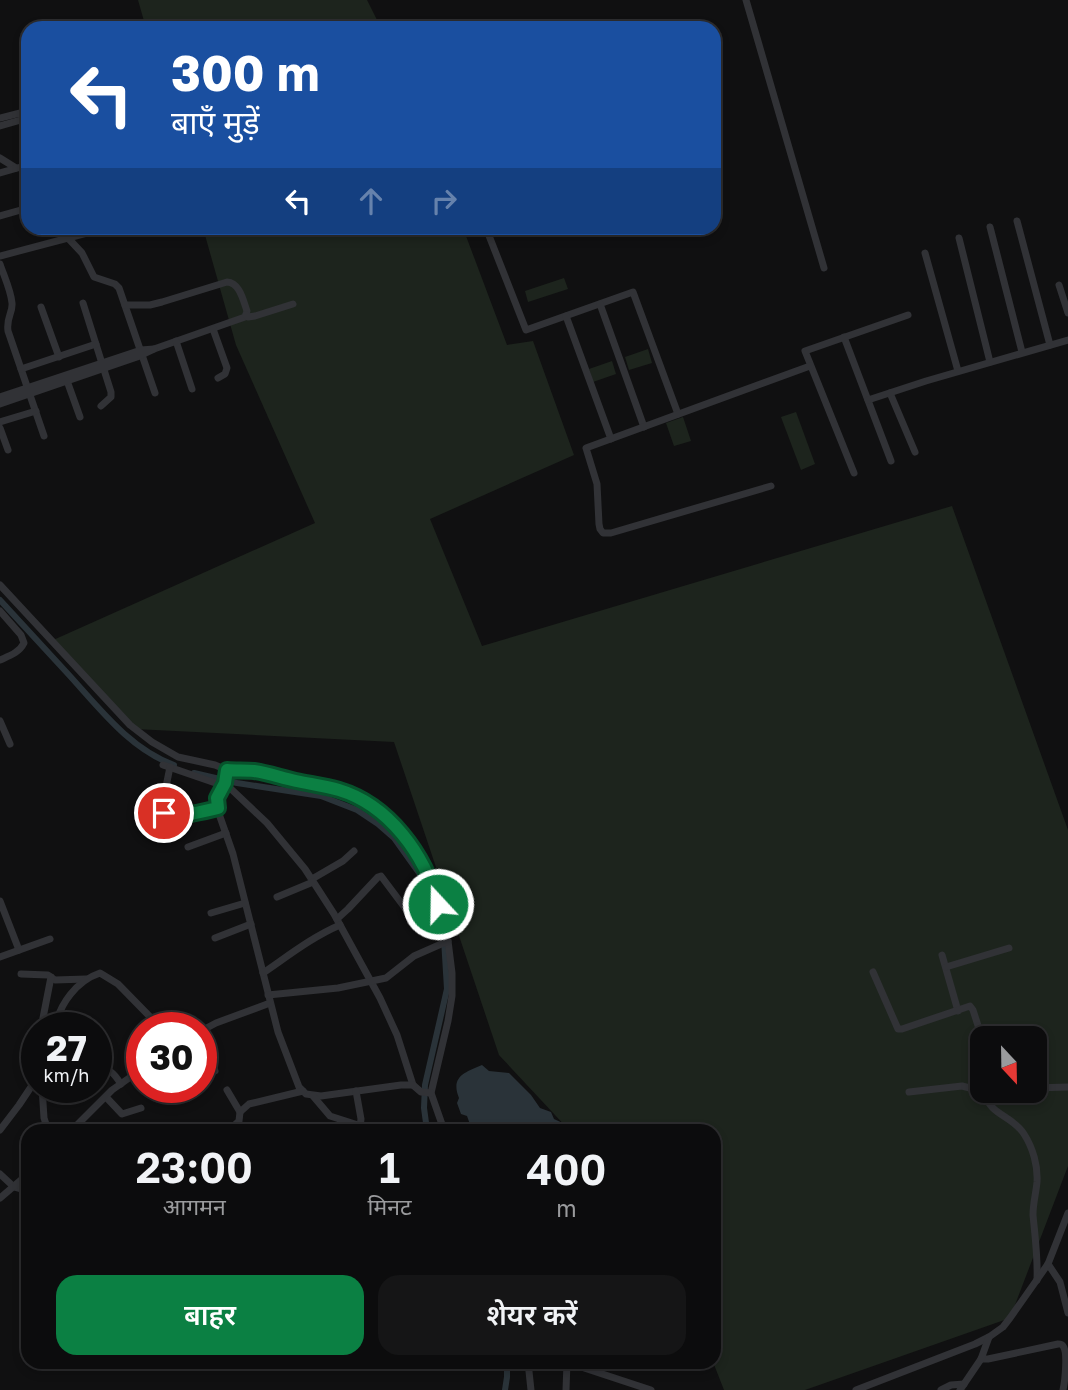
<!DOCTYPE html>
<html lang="hi">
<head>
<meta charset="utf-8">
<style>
  body { margin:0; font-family:"Golos Text","Noto Sans Devanagari",sans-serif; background:#151516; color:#f1f3f6; height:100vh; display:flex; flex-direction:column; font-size:26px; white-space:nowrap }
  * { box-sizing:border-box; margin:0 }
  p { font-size:23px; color:#9a9b9d }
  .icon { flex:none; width:38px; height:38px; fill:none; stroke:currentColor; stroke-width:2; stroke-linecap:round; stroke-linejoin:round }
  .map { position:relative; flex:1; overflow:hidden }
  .panel { position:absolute; left:21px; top:1124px; width:700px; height:245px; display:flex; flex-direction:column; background:#0c0c0d; border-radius:21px; box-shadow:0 4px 10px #0003,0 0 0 2px #2c2c2e }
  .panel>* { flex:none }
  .top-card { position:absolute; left:21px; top:21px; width:700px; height:214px; border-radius:21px; box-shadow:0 4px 10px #0003,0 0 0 2px #2c2c2e; background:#1a4fa0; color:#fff; overflow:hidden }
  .needle { width:46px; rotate:158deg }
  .tools { position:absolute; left:970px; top:1026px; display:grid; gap:14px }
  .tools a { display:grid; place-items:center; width:77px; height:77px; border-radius:14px; background:#0c0c0d; box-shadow:0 4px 10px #0003,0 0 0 2px #2c2c2e; font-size:35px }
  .speed { position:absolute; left:21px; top:1012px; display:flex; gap:14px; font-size:35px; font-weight:700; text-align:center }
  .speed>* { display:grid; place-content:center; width:91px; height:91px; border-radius:50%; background:#0c0c0d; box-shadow:0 4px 10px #0003,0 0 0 2px #2c2c2e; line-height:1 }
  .speed small { font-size:18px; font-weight:400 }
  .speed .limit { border:10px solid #d22; background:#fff; color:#111 }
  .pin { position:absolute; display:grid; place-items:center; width:60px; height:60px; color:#fff; margin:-30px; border:4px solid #fff; border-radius:50%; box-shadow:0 2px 7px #0007 }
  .me { position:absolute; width:77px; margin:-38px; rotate:339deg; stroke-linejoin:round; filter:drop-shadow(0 0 5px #0008) }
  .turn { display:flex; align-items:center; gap:24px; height:147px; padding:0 35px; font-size:32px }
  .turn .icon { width:91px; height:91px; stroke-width:2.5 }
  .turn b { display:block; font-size:49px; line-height:60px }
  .lanes { display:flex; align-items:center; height:66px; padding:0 35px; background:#0003; justify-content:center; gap:35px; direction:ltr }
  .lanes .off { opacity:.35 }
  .eta { display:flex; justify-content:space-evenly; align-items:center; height:119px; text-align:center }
  .eta b { font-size:42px; font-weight:600; line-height:49px }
  .action { display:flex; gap:14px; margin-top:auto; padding:14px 35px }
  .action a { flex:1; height:80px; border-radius:21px; background:#0b8043; color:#fff; font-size:28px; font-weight:600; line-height:80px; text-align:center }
  .action a+a { background:#151516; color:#f1f3f6 }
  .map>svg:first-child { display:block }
</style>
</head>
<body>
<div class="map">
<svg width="1068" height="1390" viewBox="0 0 1068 1390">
  <rect width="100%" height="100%" fill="#101011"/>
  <g fill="#1d241d" fill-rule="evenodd">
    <polygon points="138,0 367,0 381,28 146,28"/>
    <path d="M203,228h260l44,117 26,-4 41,114 -144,64 52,127 470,-140 116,324v336l-58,152 -205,72h-81l-11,-28 1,-232h-145l-70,-75 -105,-313 -259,-13 -84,-88 264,-118 -79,-178zM982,1038h52v52h-52z"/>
    <polygon points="564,278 568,289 528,302 525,291"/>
    <polygon points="648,349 652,363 629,370 625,357"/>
    <polygon points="612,361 616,374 593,382 589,369"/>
    <polygon points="796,412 815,464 801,470 781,417"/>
    <polygon points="683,417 691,441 674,446 666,423"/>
  </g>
  <path fill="#2a3339" d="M482,1065l7,6 20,2 22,22 9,13 11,4 3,7 15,7 2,4h-99l-5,-14 -6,-2 -4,-11 2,-5c-9,-22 7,-26 23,-33z"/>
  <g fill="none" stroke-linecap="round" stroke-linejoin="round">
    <g stroke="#2a3339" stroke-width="6">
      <path d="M0,600c23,25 46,50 69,75 31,34 61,74 105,90"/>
      <polyline points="194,773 237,783 321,796 357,810 378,824 394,838 419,873 434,902"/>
      <polyline points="427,1130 424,1108 425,1085 447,989 444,939"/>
      <polyline points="505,1390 507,1377 507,1362"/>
    </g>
    <g stroke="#313236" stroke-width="7">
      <polyline points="746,0 824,268"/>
      <polyline points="0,118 28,111"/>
      <polyline points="0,126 28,118"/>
      <polyline points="0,158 16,168"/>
      <polyline points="0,173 28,165"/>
      <polyline points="0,216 28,208"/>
      <polyline points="1017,221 1050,345"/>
      <polyline points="990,227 1022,352"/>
      <polyline points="486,228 526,330 633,292 678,414"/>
      <polyline points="68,238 82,253 94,277 115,284 119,288 155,393"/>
      <polyline points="959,238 990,362"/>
      <polyline points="925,253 958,371"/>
      <polyline points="0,256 106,228"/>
      <path d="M0,264c4,12 11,27 12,39 1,10 -6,14 -4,28l36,105"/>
      <polyline points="1059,285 1068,313"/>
      <polyline points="83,303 111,392 111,397 101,406"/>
      <polyline points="600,304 644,427"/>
      <path d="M125,305h25l12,-3 65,-20c13,1 16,18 20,29l-2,6 -91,32"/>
      <polyline points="41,307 59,357"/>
      <polyline points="246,315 248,317 255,316 293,304"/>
      <polyline points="566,316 611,439"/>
      <polyline points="213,329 227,368 225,374 218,378"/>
      <polyline points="844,337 891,461"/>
      <polyline points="176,341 192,389"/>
      <polyline points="21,369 96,344"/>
      <polyline points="66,378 80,417"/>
      <polyline points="890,393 915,452"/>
      <polyline points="0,397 141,350 154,349 137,357 0,404"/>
      <polyline points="868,400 926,381 1068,340"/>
      <polyline points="0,422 36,411"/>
      <polyline points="0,428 8,450"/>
      <polyline points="854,473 805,351 908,315"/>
      <polyline points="771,486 611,533 603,533 600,529 599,524 597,484 586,448 810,366"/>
      <polyline points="0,585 130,725 152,742 178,757 215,765 227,770 254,771 339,790 358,798 376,810 395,827 414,850 433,885 448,941 452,973 452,996 448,1021 431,1093 444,1130"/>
      <path d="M0,611l21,24 3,8c-5,10 -15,13 -24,17"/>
      <polyline points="0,721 10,744"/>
      <polyline points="163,765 230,788 267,823 305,869 334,914 380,998 397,1035 413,1085 421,1092 431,1093"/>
      <path d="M170,767l-8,39 2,7c16,5 37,-2 54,-5"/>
      <polyline points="227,770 225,783 217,798 218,811 233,854 278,1032 299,1087 306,1094 321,1096 401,1085 413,1085"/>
      <polyline points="188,847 226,833"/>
      <polyline points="312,879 343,861 354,851"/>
      <polyline points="277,897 313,882"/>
      <polyline points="0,901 19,950"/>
      <polyline points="211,913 245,903"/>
      <polyline points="337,919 348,909 378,877 381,876 408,912"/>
      <polyline points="215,938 251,924"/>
      <polyline points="942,955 958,1011"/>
      <polyline points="0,957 50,939"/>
      <polyline points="946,967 1009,948"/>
      <polyline points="873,972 898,1029 902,1029 970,1006 973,1010 982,1038"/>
      <path d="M263,973c25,-17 49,-36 77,-48"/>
      <polyline points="21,974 48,975 55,980 86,979"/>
      <polyline points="268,995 338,988 386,978 414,956 448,941"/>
      <polyline points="43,1018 51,977"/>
      <path d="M55,1027c5,-23 21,-46 45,-54l18,11 42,43"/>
      <polyline points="201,1031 216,1023 270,1003"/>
      <polyline points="201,1040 209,1054 215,1071"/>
      <path d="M96,1070c15,-1 17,2 25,14"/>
      <polyline points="42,1087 44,1118 48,1130"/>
      <polyline points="151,1087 158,1099"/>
      <polyline points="1034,1088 1068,1087"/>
      <polyline points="227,1090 240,1112"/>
      <polyline points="356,1091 361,1119 360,1127"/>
      <polyline points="909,1092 962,1086 989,1093 1003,1090"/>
      <path d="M984,1092c6,24 28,23 40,42 9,14 14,32 13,48 -1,11 -4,21 -4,33 2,21 5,43 4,65"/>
      <polyline points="313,1096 330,1116 358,1125 364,1130"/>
      <polyline points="106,1097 122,1114 141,1108"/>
      <polyline points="0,1130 19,1105 37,1078"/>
      <polyline points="72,1130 112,1090 142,1069"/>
      <polyline points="167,1130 186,1126 188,1127 191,1130"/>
      <polyline points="229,1130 239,1121 240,1112 249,1104 303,1091"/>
      <polyline points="0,1174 14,1187 28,1191"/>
      <polyline points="0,1198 28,1174"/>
      <polyline points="1048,1264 1060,1282 1068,1313"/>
      <path d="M981,1359h7l70,-15c2,0 4,0 5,2 5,6 2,35 0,44"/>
      <polyline points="528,1362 531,1390"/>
      <polyline points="566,1362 651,1390"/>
      <polyline points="566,1390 567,1362"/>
      <polyline points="856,1390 975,1344 989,1337 1003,1327 1010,1318 1048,1264 1068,1213"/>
      <polyline points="941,1390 951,1385 964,1384"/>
      <polyline points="960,1390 981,1359 989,1337"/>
    </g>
  </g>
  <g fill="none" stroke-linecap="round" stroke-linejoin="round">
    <g stroke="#07532c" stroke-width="18">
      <path id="route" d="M164,813c16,5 37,-1 54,-5l-1,-10 8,-15 2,-13c9,1 18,0 27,1 14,2 28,7 42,10 14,3 29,5 43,9 50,15 86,65 99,114"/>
    </g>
    <use href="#route" stroke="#0b8043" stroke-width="12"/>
  </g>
</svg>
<div class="tools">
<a><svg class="needle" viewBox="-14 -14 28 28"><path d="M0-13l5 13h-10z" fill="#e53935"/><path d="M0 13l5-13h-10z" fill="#9a9b9d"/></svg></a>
</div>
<div class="speed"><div>27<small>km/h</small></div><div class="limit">30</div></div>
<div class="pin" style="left:164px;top:813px;background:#d93025"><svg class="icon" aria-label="arrive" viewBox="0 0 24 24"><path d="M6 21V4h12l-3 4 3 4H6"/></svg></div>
<svg class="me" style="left:438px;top:904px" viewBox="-20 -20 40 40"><circle r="17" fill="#0b8043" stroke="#fff" stroke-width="3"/><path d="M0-11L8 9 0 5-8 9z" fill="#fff"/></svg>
<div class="top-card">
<div class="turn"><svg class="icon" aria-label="left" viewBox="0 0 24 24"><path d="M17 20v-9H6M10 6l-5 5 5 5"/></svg><div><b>300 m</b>बाएँ मुड़ें</div></div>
<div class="lanes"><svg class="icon" aria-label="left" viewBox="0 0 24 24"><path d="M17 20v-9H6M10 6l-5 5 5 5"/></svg><svg class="icon off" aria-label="ahead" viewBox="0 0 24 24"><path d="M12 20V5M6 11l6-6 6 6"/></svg><svg class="icon off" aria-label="right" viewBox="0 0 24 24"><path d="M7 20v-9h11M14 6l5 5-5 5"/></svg></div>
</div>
<section class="panel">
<div class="eta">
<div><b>23:00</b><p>आगमन</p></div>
<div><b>1</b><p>मिनट</p></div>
<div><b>400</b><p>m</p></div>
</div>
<div class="action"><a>बाहर</a><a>शेयर करें</a></div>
</section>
</div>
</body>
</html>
